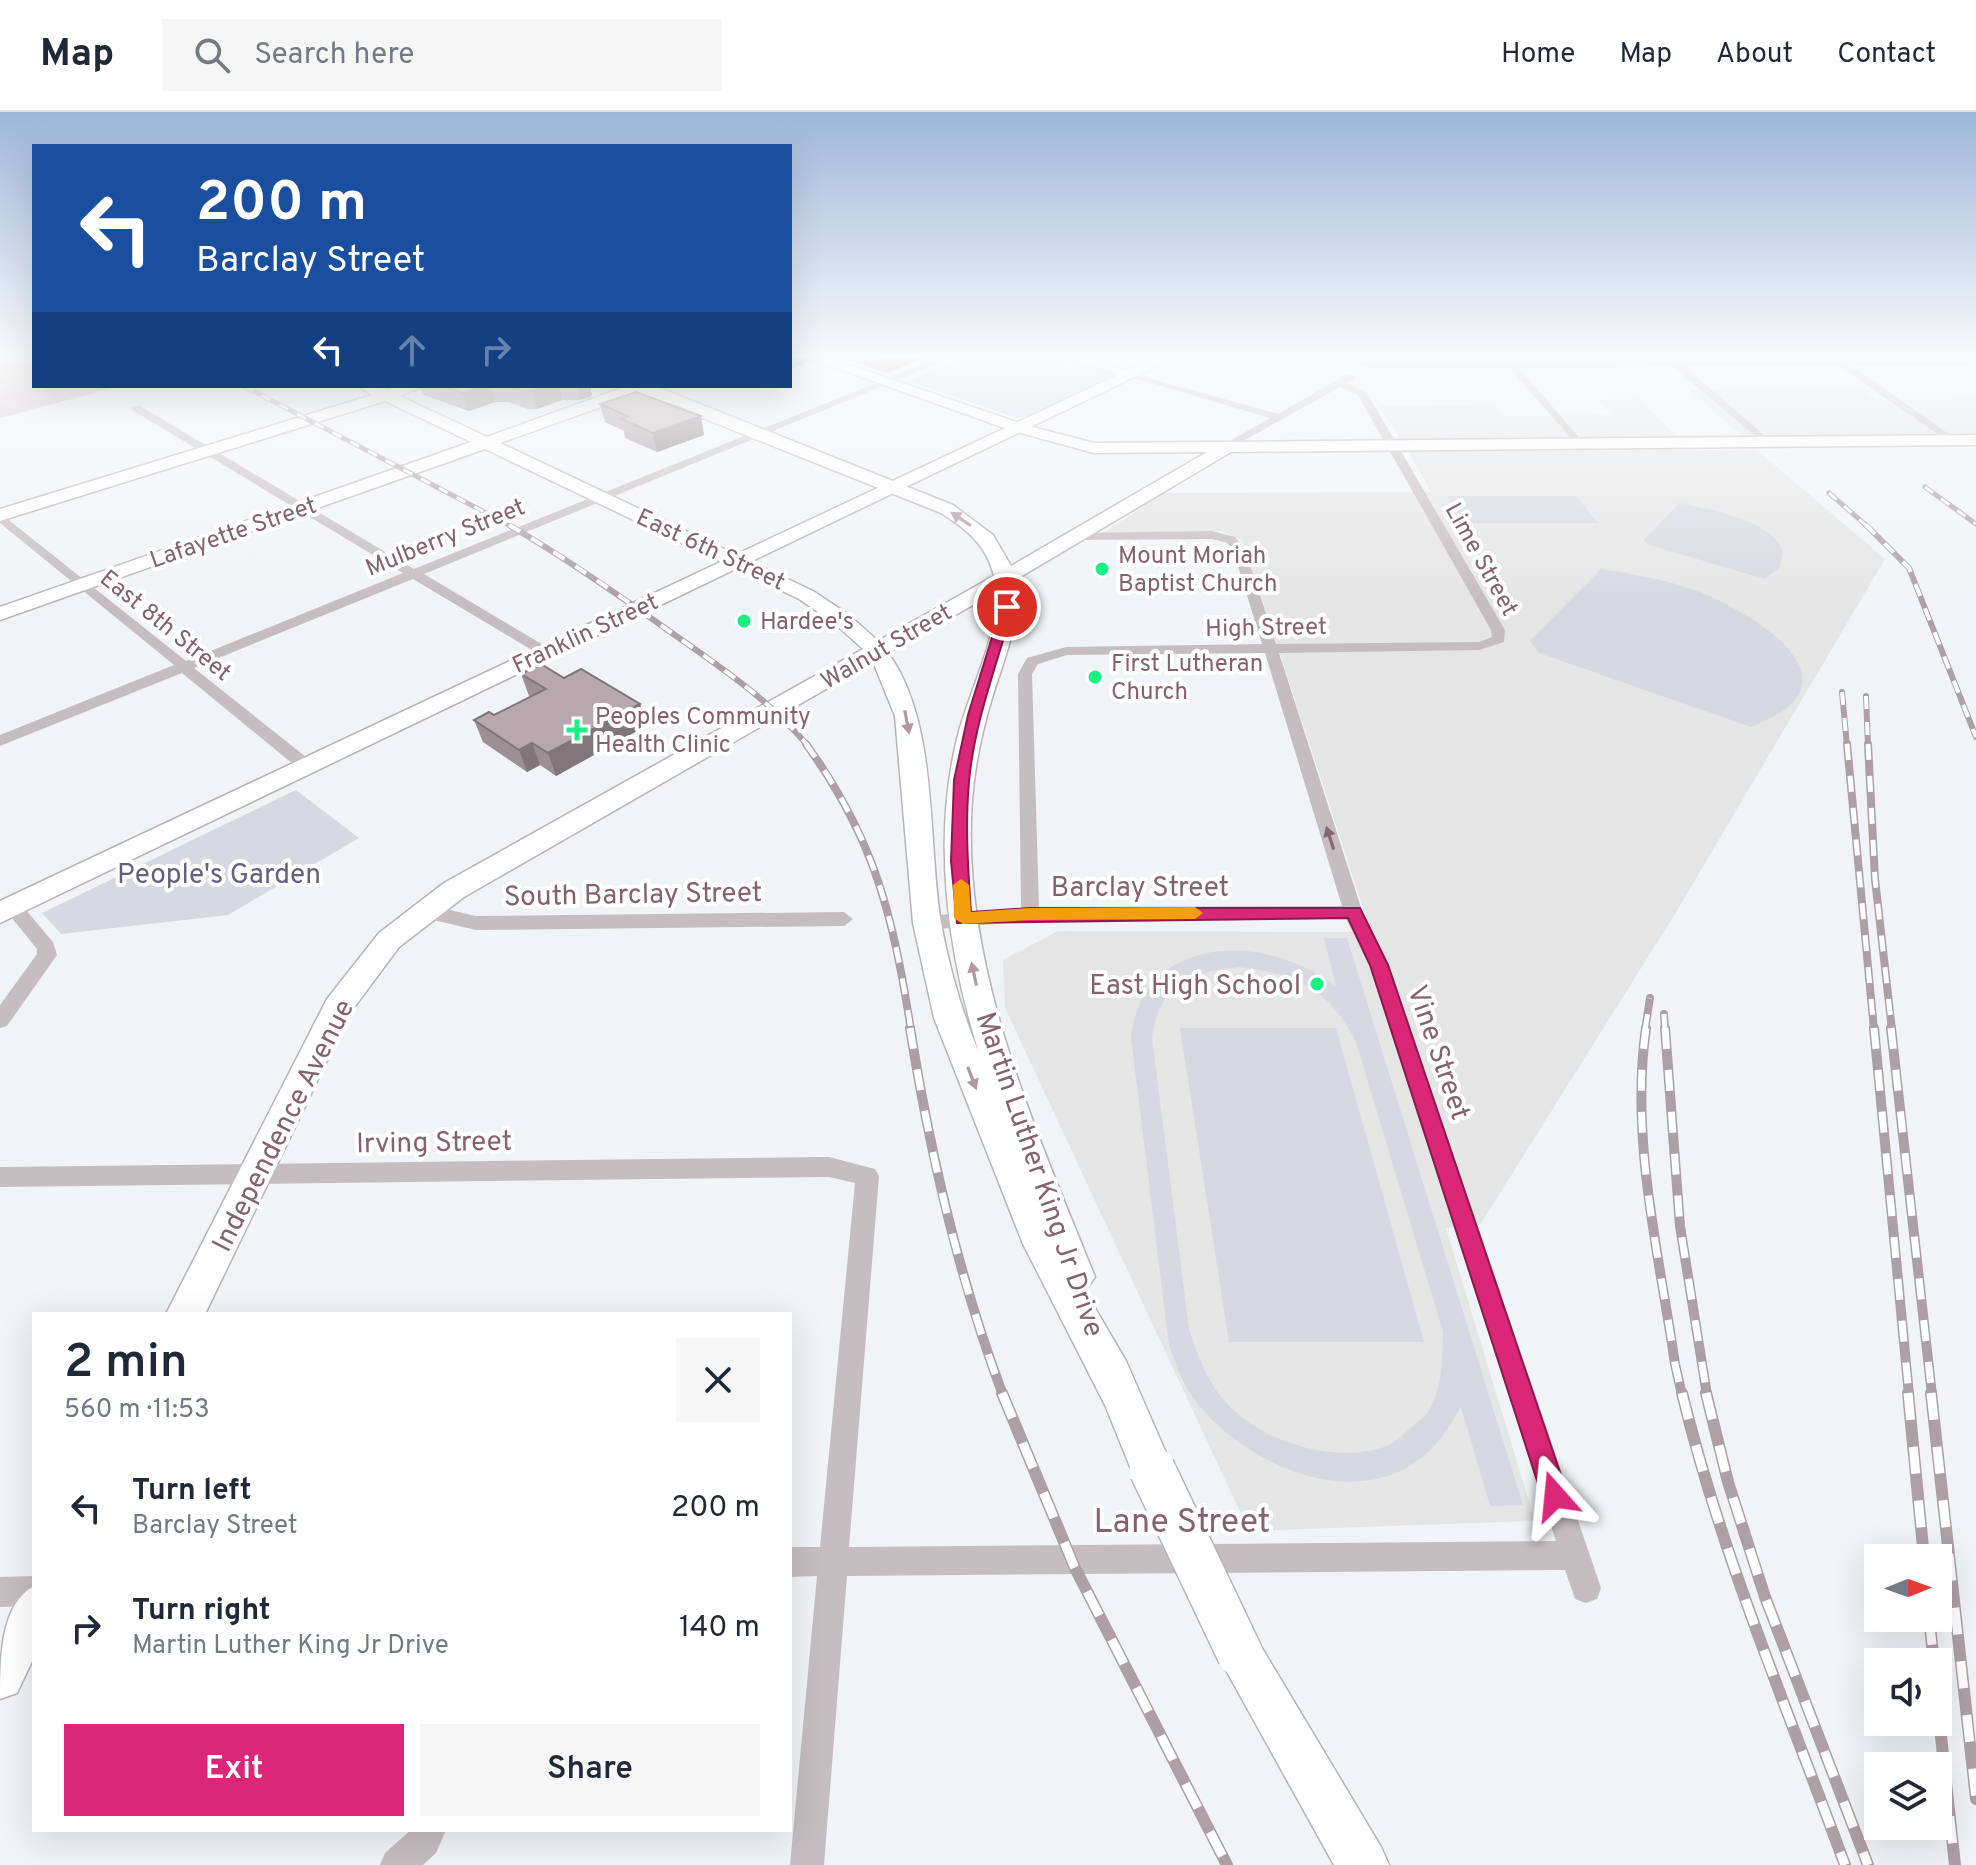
<!DOCTYPE html>
<html lang="en">
<head>
<meta charset="utf-8">
<style>
  body { margin:0; font-family:Overpass,sans-serif; background:#f6f6f7; color:#1f2937; height:100vh; display:flex; flex-direction:column; font-size:30px; white-space:nowrap }
  * { box-sizing:border-box; margin:0 }
  p { font-size:26px; color:#747a83 }
  .icon { flex:none; width:44px; height:44px; fill:none; stroke:currentColor; stroke-width:2; stroke-linecap:round; stroke-linejoin:round }
  .map { position:relative; flex:1; overflow:hidden }
  .details { position:absolute; left:32px; top:1200px; width:760px; height:520px; display:flex; flex-direction:column; background:#fff; border-radius:0px; box-shadow:0 8px 32px #0002 }
  .details>* { flex:none }
  .top-card { position:absolute; left:32px; top:32px; width:760px; height:244px; border-radius:0px; box-shadow:0 8px 32px #0002; background:#1a4fa0; color:#fff; overflow:hidden }
  .needle { width:52px; rotate:89deg }
  .controls { position:absolute; left:1864px; top:1432px; display:grid; gap:16px }
  .controls a { display:grid; place-items:center; width:88px; height:88px; border-radius:0px; background:#fff; box-shadow:0 8px 32px #0002; font-size:40px }
  .pin { position:absolute; display:grid; place-items:center; width:68px; height:68px; color:#fff; margin:-34px; border:4px solid #fff; border-radius:50%; box-shadow:0 2px 8px #0007 }
  .me { position:absolute; width:88px; margin:-44px; rotate:342deg; stroke-linejoin:round; filter:drop-shadow(0 0 6px #0008) }
  .turn { display:flex; align-items:center; gap:28px; height:168px; padding:0 32px; font-size:36px }
  .turn .icon { width:104px; height:104px; stroke-width:2.5 }
  .turn b { display:block; font-size:56px; line-height:68px }
  .lanes { display:flex; align-items:center; height:76px; padding:0 32px; background:#0003; justify-content:center; gap:40px; direction:ltr }
  .lanes .off { opacity:.35 }
  .round { display:grid; place-items:center; flex:none; width:84px; height:84px; border-radius:0px; background:#f6f6f7 }
  .headline { display:flex; align-items:center; justify-content:space-between; height:136px; padding:0 32px }
  h1 { font-size:48px; font-weight:600; line-height:60px }
  .primary-button { display:flex; gap:16px; margin-top:auto; padding:16px 32px }
  .primary-button a { flex:1; height:92px; border-radius:0px; background:#db2777; color:#fff; font-size:32px; font-weight:600; line-height:92px; text-align:center }
  .primary-button a+a { background:#f6f6f7; color:#1f2937 }
  ul { padding:0; list-style:none }
  li { display:flex; align-items:center; gap:24px; height:120px; padding:0 32px }
  li div { flex:1 }
  li b { display:block; font-size:30px }
  li em { font-style:normal }
  header { display:flex; align-items:center; gap:48px; box-sizing:border-box; height:112px; padding:0 40px; background:#fff; border-bottom:2px solid #e0e1e3 }
  header strong { font-size:38px }
  nav { display:flex; gap:44px; margin-inline-start:auto; font-size:28px }
  .search { width:560px; height:72px; background:#f6f6f7; display:flex; align-items:center; gap:20px; box-sizing:border-box; padding:0 28px; border-radius:0px; color:#747a83; font-size:30px }
  .map>svg:first-child { display:block }
</style>
</head>
<body>
<header>
<strong>Map</strong>
<div class="search"><svg class="icon" aria-label="search" viewBox="0 0 24 24"><circle cx="10" cy="10" r="6"/><path d="M15 15l6 6"/></svg>Search here</div>
<nav><a>Home</a><a>Map</a><a>About</a><a>Contact</a></nav>
</header>
<div class="map">
<svg width="1976" height="1753" viewBox="0 0 1976 1753">
  <rect width="100%" height="100%" fill="#f1f4f6"/>
  <g fill="#e5e5e6">
    <polygon points="1861,277 1877,288 1976,287 1976,328 1749,330 1689,278"/>
    <polygon points="1638,287 1684,331 1404,333 1379,294 1494,293 1503,304 1612,303 1598,288"/>
    <polygon points="1757,338 1885,447 1675,802 1480,1113 1446,1116 1535,1409 1249,1419 1005,896 1003,848 1058,819 1371,820 1243,429 1222,419 1104,421 1161,381 1431,380 1409,340"/>
  </g>
  <g fill="#d7d8e2" fill-rule="evenodd">
    <polygon points="964,244 1051,244 1116,263 1030,303 1017,306 908,269"/>
    <polygon points="1576,384 1598,411 1464,411 1447,384"/>
    <path d="M1679,391c30,6 92,17 104,48l-3,16 -15,12 -116,-34 -5,-5z"/>
    <path d="M1601,457c30,5 61,10 91,20 31,11 135,62 105,108 -10,16 -30,22 -46,30l-212,-74 -9,-12z"/>
    <polygon points="296,678 359,726 228,803 61,822 42,801"/>
    <path d="M1324,826h23l176,567 -33,1 -29,-99c-11,17 -20,34 -36,48 -71,60 -182,9 -230,-55 -13,-16 -19,-36 -26,-55l-38,-307c8,-82 87,-102 156,-78 18,6 34,16 49,26zM1238,855c59,6 91,22 118,75l87,290c-1,26 0,55 -14,78 -3,6 -12,12 -18,17 -5,5 -12,12 -18,16 -46,23 -120,3 -156,-30 -26,-22 -38,-52 -48,-84l-37,-291c6,-52 38,-66 86,-71z"/>
    <polygon points="1180,916 1336,916 1424,1230 1229,1230"/>
  </g>
  <polygon fill="#cebcc4" points="0,244 34,244 34,274 121,274 0,306"/>
  <g fill="none" stroke-linecap="round" stroke-linejoin="round">
    <g stroke="#bdb2b5" stroke-width="3">
      <g id="secondary">
        <path d="M803,244h20l202,69 69,18 882,-8v10l-745,7 -216,128c6,42 -11,79 -23,118 -10,33 -17,67 -20,101 -12,166 63,328 123,478l-10,14 41,70 47,108 -6,15 -15,6 -15,-6 -32,-79 -82,-161 -89,-226 -21,-95 -18,-207 -22,-54 -409,235 -65,50 -49,66 -145,301h-39l161,-315 52,-66 65,-50 419,-234 -29,-26 -35,-24 -314,-150 -485,171v-13l471,-165 -86,-41 -385,120v-12l372,-114 -14,-9h20l9,4 13,-4h24l-24,10 87,41 140,-51h28l298,119 40,30 18,31 196,-114 -113,1 -81,-22zM640,281l301,120c25,16 46,32 53,63l-116,65 -29,-26 -36,-24 -313,-148zM996,480c1,50 -27,98 -39,147 -25,102 -9,215 22,314 -17,-41 -30,-86 -38,-130 -14,-84 -2,-200 -53,-270z"/>
        <polygon points="1062,244 1084,244 1138,262 1131,266"/>
        <path d="M34,1474v71l-17,36 -17,6c0,-39 0,-95 34,-113z"/>
        <polygon points="1240,1519 1256,1526 1381,1735 1389,1753 1334,1753 1217,1542 1224,1526"/>
      </g>
    </g>
    <g stroke="#bab0b3" stroke-width="3">
      <polygon id="primary" points="1158,244 1178,244 0,811 0,789"/>
    </g>
    <g fill="#c6bdc0" fill-rule="evenodd">
      <polygon points="943,244 956,244 424,462 550,537 550,543 540,543 413,467 194,556 311,649 311,657 299,657 182,561 0,634 0,623 174,553 0,411 0,401 186,549 403,461 132,298 132,294 140,294 414,457"/>
      <polygon points="1327,244 1342,244 1371,251 1504,250 1501,247 1506,244 1514,250 1667,249 1672,246 1678,249 1832,248 1837,245 1843,248 1976,247 1976,253 1852,254 1956,327 1956,331 1952,332 1839,254 1685,255 1770,328 1772,330 1766,333 1673,255 1519,256 1583,330 1585,332 1579,335 1509,256 1371,257"/>
      <path d="M1127,260l151,42 68,-39h8v4l-7,4 20,10 138,237 -1,12 -25,8 -200,3 86,267 24,45 212,623 -4,11 -11,4 -11,-4 -10,-29 -718,6 -23,289h-34l27,-289 -27,1v-30h30l35,-364 -26,-6 -829,10v-20l829,-10 46,12 4,7 -30,371 707,-6 -187,-576 -23,-46 -316,2 -103,9 -9,-7 9,-7 94,-8 -3,-234 9,-16 39,-11 196,-3 -29,-94 -6,-7 -15,-4 -136,1 -4,-1v-6l140,-2 23,6 10,12 31,95 203,-2 13,-5 -1,-7 -133,-235 -18,-8 -113,63 -6,-3 2,-2 47,-27 -143,-42zM1265,541l77,253 -303,1 -7,-233 6,-10 29,-9z"/>
      <polygon points="12,789 19,790 53,830 57,843 7,914 0,916 0,893 37,842 37,837 3,795"/>
      <polygon points="424,792 476,804 844,800 853,807 844,814 476,818 417,804 415,799"/>
      <polygon points="34,1464 34,1494 0,1495 0,1465"/>
      <polygon points="411,1718 446,1718 436,1741 423,1753 380,1753 385,1741"/>
    </g>
    <use href="#secondary" fill="#fff" fill-rule="evenodd"/>
    <use href="#primary" fill="#fff" fill-rule="evenodd"/>
    <g stroke="#ada0a4" stroke-width="5">
      <g id="rail-far4">
        <polyline points="244,274 513,415"/>
        <polyline points="1925,375 1976,412"/>
        <polyline points="1829,381 1868,415"/>
      </g>
    </g>
    <g stroke="#ada0a4" stroke-width="6">
      <g id="rail-far3">
        <path d="M509,413c57,33 110,70 163,108 48,34 98,67 136,113"/>
        <polyline points="1866,413 1909,456 1976,625"/>
        <polyline points="1842,580 1847,634"/>
        <polyline points="1866,584 1868,634"/>
      </g>
    </g>
    <g stroke="#ada0a4" stroke-width="8">
      <g id="rail-far2">
        <path d="M806,632c69,95 87,172 105,286"/>
        <polyline points="1847,632 1874,918"/>
        <polyline points="1868,632 1875,767 1892,918"/>
        <polyline points="1664,902 1665,918"/>
        <polyline points="1645,918 1650,886"/>
      </g>
    </g>
    <g stroke="#ada0a4" stroke-width="10">
      <g id="rail-far1">
        <path d="M910,916c20,125 48,248 93,367"/>
        <path d="M1646,916c-16,111 13,225 29,336l7,31"/>
        <polyline points="1665,916 1680,1114 1707,1283"/>
        <polyline points="1874,916 1909,1283"/>
        <polyline points="1891,916 1932,1283"/>
      </g>
    </g>
    <g stroke="#ada0a4" stroke-width="12">
      <g id="rail">
        <polyline points="1002,1281 1074,1454 1227,1753"/>
        <path d="M1682,1281c39,161 106,317 163,472"/>
        <polyline points="1706,1281 1728,1370 1765,1485 1868,1753"/>
        <polyline points="1908,1281 1924,1446"/>
        <polyline points="1931,1281 1976,1687"/>
        <polyline points="1929,1506 1934,1550"/>
        <polyline points="1938,1597 1955,1753"/>
      </g>
    </g>
    <use href="#rail-far4" stroke="#fff" stroke-width="3" stroke-dasharray="10" stroke-linecap="butt"/>
    <use href="#rail-far3" stroke="#fff" stroke-width="4" stroke-dasharray="13" stroke-linecap="butt"/>
    <use href="#rail-far2" stroke="#fff" stroke-width="5" stroke-dasharray="16" stroke-linecap="butt"/>
    <use href="#rail-far1" stroke="#fff" stroke-width="7" stroke-dasharray="21" stroke-linecap="butt"/>
    <use href="#rail" stroke="#fff" stroke-width="9" stroke-dasharray="27" stroke-linecap="butt"/>
    <g stroke="#bdb2b5" stroke-width="48" stroke-linecap="butt">
      <polyline id="secondary-bridge" points="1152,1357 1240,1542"/>
    </g>
    <use href="#secondary-bridge" stroke="#fff" stroke-width="45"/>
  </g>
  <g fill="#9d9095">
    <polygon points="836,244 928,244 887,261"/>
    <polygon points="420,274 590,274 592,284 580,288 562,288 537,297 528,297 509,290 495,290 469,299 424,283"/>
    <polygon points="600,292 704,323 657,340 625,326 624,319 605,310"/>
    <polygon points="521,562 564,566 640,592 646,614 556,664 540,653 527,660 483,630 474,608 494,603 531,585 529,584"/>
  </g>
  <g fill="#807679">
    <polygon points="790,244 809,244 810,250 790,257"/>
    <polygon points="894,244 928,244 887,261 886,247"/>
    <polygon points="483,274 490,274 495,290 469,299 462,281"/>
    <polygon points="545,274 559,274 562,288 537,297 532,279"/>
    <polygon points="577,274 590,274 592,284 580,288"/>
    <polygon points="701,304 704,323 657,340 653,321"/>
    <polygon points="640,592 646,614 556,664 548,641"/>
    <polygon points="532,631 540,653 527,660 519,638"/>
  </g>
  <g fill="#b7a8ad" stroke="#807679" stroke-width="2">
    <polygon points="876,244 894,244 886,247"/>
    <polygon points="443,274 483,274 462,281"/>
    <polygon points="510,274 545,274 532,279 523,279"/>
    <polygon points="636,280 701,304 653,321 621,307 628,304 600,292"/>
    <polygon points="541,552 564,566 581,557 640,592 548,641 532,631 519,638 474,608 489,600 494,603 546,577 521,562"/>
  </g>
  <defs><path id="oneway-solid" d="M-6-.8H1V-3.2L6.5 0L1 3.2V.8H-6Z" transform="scale(2)"/></defs>
  <g fill="#b0999f">
    <use href="#oneway-solid" transform="translate(961 407) rotate(-146)"/>
    <use href="#oneway-solid" transform="translate(907 610) rotate(79)"/>
    <use href="#oneway-solid" transform="translate(974 862) rotate(-102)"/>
    <use href="#oneway-solid" transform="translate(972 966) rotate(69)"/>
  </g>
  <use fill="#886770" href="#oneway-solid" transform="translate(1330 726) rotate(-108)"/>
  <linearGradient id="sky" x2="0" y2="1"><stop stop-color="#9db7da"/><stop offset="0.5" stop-color="#f9fafb"/><stop offset="1" stop-color="#f9fafb" stop-opacity="0"/></linearGradient>
  <rect width="1976" height="489" fill="url(#sky)"/>
  <path fill="#db2777" stroke="#8e194d" stroke-width="2" d="M1002,493l11,2c-16,57 -39,116 -44,175 -4,43 -1,87 2,130l59,-4h330l28,57 180,531 -4,9 -9,4 -9,-4 -4,-9 -172,-531 -22,-47 -391,5 -6,-62 3,-81 14,-65z"/>
  <polygon fill="#f59e0b" points="961,767 969,773 971,800 1030,796 1195,795 1203,801 1195,807 1030,808 963,812 954,806 953,773"/>
  <g fill="#15f283" stroke="#fff" stroke-width="3">
    <circle cx="1102" cy="457" r="8"/>
    <circle cx="744" cy="509" r="8"/>
    <circle cx="1095" cy="565" r="8"/>
    <path d="M573 606h8v8h8v8h-8v8h-8v-8h-8v-8h8z"/>
    <circle cx="1317" cy="872" r="8"/>
  </g>
  <g text-anchor="middle" stroke-width="8" stroke-linejoin="round" paint-order="stroke">
    <g font-size="24" fill="#85626c" stroke="#fff">
      <text transform="translate(233 420) rotate(-19)" y="8">Lafayette Street</text>
      <text transform="translate(445 425) rotate(-22)" y="8">Mulberry Street</text>
      <text transform="translate(711 437) rotate(25)" y="8">East 6th Street</text>
      <text transform="translate(1482 447) rotate(61)" y="8">Lime Street</text>
      <text transform="translate(166 513) rotate(39)" y="8">East 8th Street</text>
      <text transform="translate(1266 515) rotate(-1)" y="8">High Street</text>
      <text transform="translate(585 521) rotate(-25)" y="8">Franklin Street</text>
      <text transform="translate(886 534) rotate(-30)" y="8">Walnut Street</text>
    </g>
    <g font-size="24" fill="#85626c" stroke="#fff" text-anchor="start">
      <text x="1118" y="451">Mount Moriah<tspan x="1118" dy="28">Baptist Church</tspan></text>
      <text x="760" y="517">Hardee's</text>
      <text x="1111" y="559">First Lutheran<tspan x="1111" dy="28">Church</tspan></text>
      <text x="595" y="612">Peoples Community<tspan x="595" dy="28">Health Clinic</tspan></text>
    </g>
    <g font-size="28" fill="#63617c" stroke="#fff">
      <text x="219" y="771">People's Garden</text>
    </g>
    <g font-size="28" fill="#85626c" stroke="#fff">
      <text x="1140" y="784">Barclay Street</text>
      <text transform="translate(633 781) rotate(-1)" y="10">South Barclay Street</text>
      <text transform="translate(1440 940) rotate(71)" y="10">Vine Street</text>
      <text transform="translate(282 1013) rotate(-63)" y="10">Independence Avenue</text>
      <text transform="translate(434 1029) rotate(-1)" y="10">Irving Street</text>
      <text transform="translate(1041 1062) rotate(71)" y="10">Martin Luther King Jr Drive</text>
    </g>
    <g font-size="28" fill="#85626c" stroke="#fff" text-anchor="end">
      <text x="1301" y="882">East High School</text>
    </g>
    <g font-size="34" fill="#85626c" stroke="#fff">
      <text x="1182" y="1420">Lane Street</text>
    </g>
  </g>
</svg>
<div class="controls">
<a><svg class="needle" viewBox="-14 -14 28 28"><path d="M0-13l5 13h-10z" fill="#e53935"/><path d="M0 13l5-13h-10z" fill="#747a83"/></svg></a>
<a><svg class="icon" aria-label="sound" viewBox="0 0 24 24"><path d="M4 9h4l5-4v14l-5-4H4zM17 9q2 3 0 6"/></svg></a>
<a><svg class="icon" aria-label="layers" viewBox="0 0 24 24"><path d="M12 4l9 5-9 5-9-5zM3 14l9 5 9-5"/></svg></a>
</div>
<div class="pin" style="left:1007px;top:495px;background:#d93025"><svg class="icon" aria-label="arrive" viewBox="0 0 24 24"><path d="M6 21V4h12l-3 4 3 4H6"/></svg></div>
<svg class="me" style="left:1555px;top:1384px" viewBox="-20 -20 40 40"><path d="M0-17L14 15 0 8-14 15z" fill="#db2777" stroke="#fff" stroke-width="4"/></svg>
<div class="top-card">
<div class="turn"><svg class="icon" aria-label="left" viewBox="0 0 24 24"><path d="M17 20v-9H6M10 6l-5 5 5 5"/></svg><div><b>200 m</b>Barclay Street</div></div>
<div class="lanes"><svg class="icon" aria-label="left" viewBox="0 0 24 24"><path d="M17 20v-9H6M10 6l-5 5 5 5"/></svg><svg class="icon off" aria-label="ahead" viewBox="0 0 24 24"><path d="M12 20V5M6 11l6-6 6 6"/></svg><svg class="icon off" aria-label="right" viewBox="0 0 24 24"><path d="M7 20v-9h11M14 6l5 5-5 5"/></svg></div>
</div>
<section class="details">
<div class="headline"><div><h1>2 min</h1><p>560 m · 11:53</p></div><a class="round"><svg class="icon" aria-label="close" viewBox="0 0 24 24"><path d="M6 6l12 12M18 6L6 18"/></svg></a></div>
<ul>
<li><svg class="icon" aria-label="left" viewBox="0 0 24 24"><path d="M17 20v-9H6M10 6l-5 5 5 5"/></svg><div><b>Turn left</b><p>Barclay Street</p></div><em>200 m</em></li>
<li><svg class="icon" aria-label="right" viewBox="0 0 24 24"><path d="M7 20v-9h11M14 6l5 5-5 5"/></svg><div><b>Turn right</b><p>Martin Luther King Jr Drive</p></div><em>140 m</em></li>
</ul>
<div class="primary-button"><a>Exit</a><a>Share</a></div>
</section>
</div>
</body>
</html>
